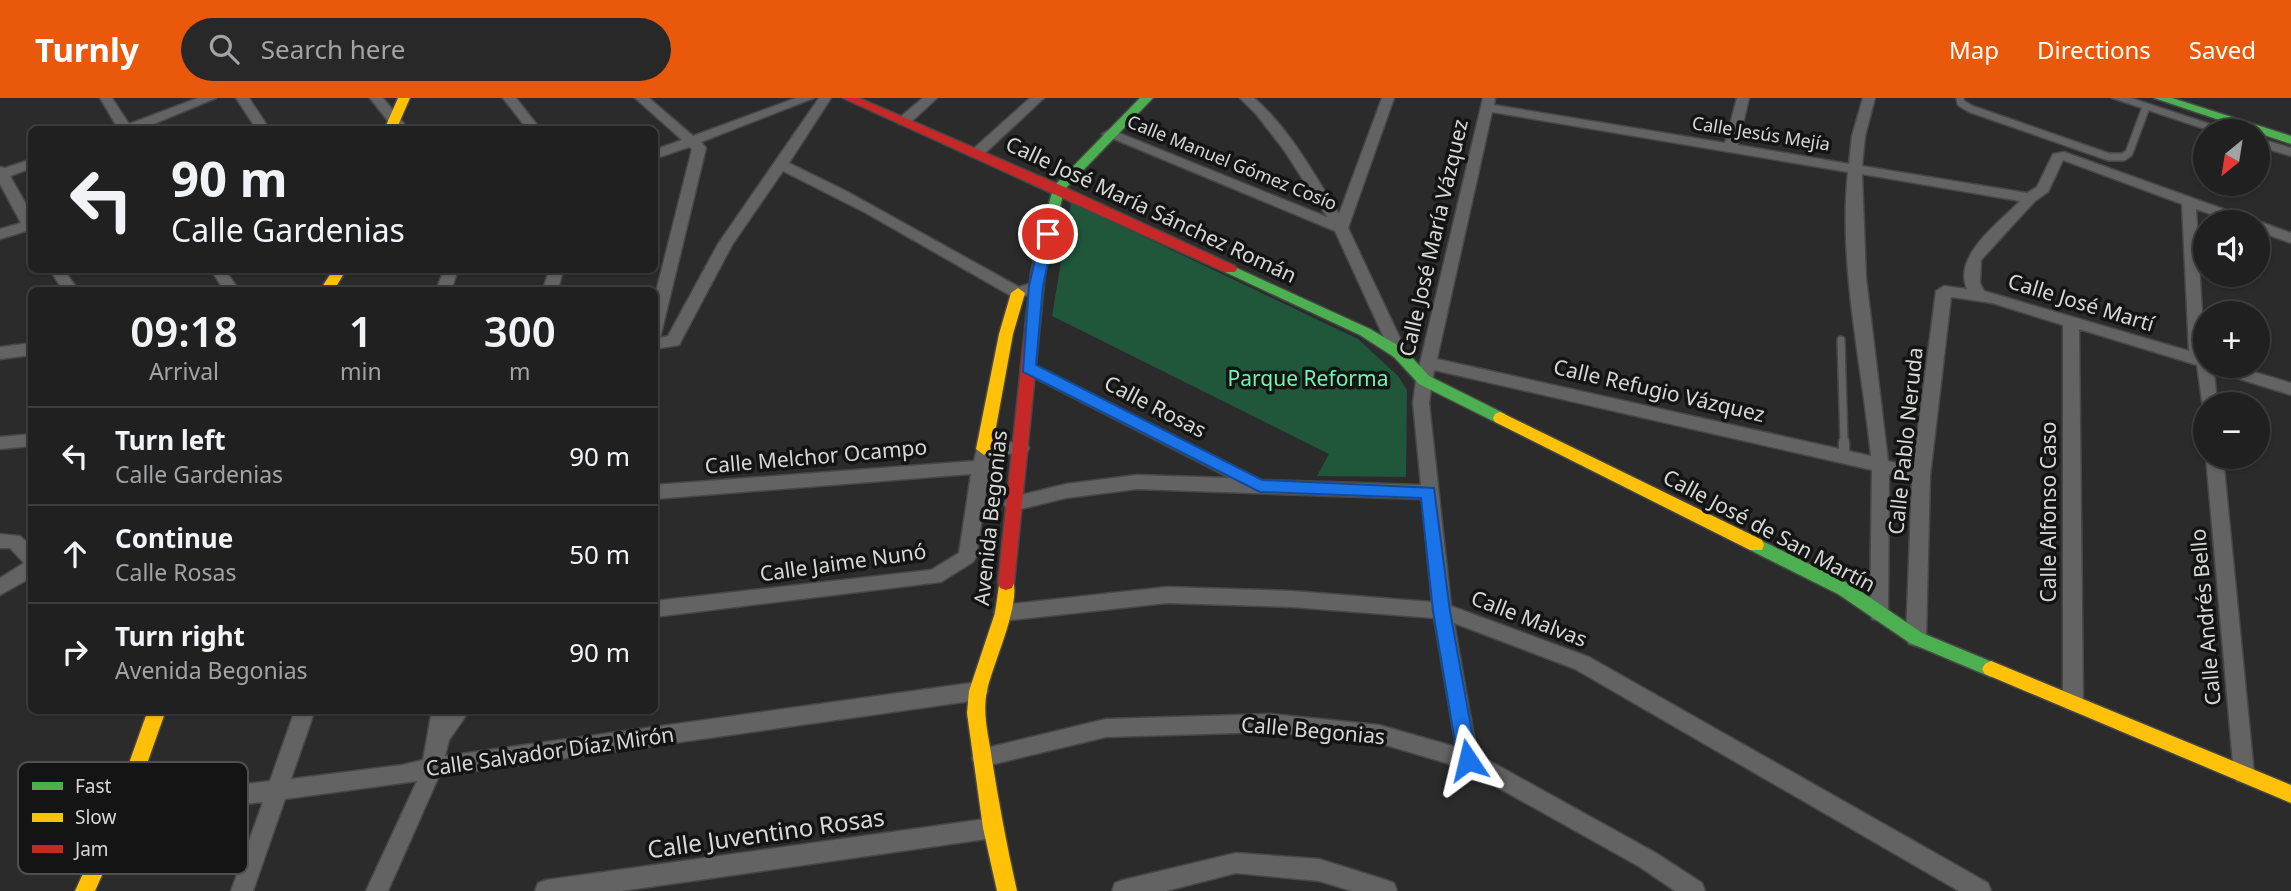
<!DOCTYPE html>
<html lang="en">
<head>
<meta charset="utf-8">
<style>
  body { margin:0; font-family:"Noto Sans",sans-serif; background:#282829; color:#f1f3f6; height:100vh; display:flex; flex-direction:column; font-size:26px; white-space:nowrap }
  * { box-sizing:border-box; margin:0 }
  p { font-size:23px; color:#a2a3a5 }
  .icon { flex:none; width:38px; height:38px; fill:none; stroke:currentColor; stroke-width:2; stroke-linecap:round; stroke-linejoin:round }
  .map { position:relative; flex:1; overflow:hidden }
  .sheet { position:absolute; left:28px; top:189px; width:630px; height:427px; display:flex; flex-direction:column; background:#202020; border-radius:10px; box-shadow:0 2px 5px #0004,0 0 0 2px #3d3e3e }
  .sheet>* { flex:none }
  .banner { position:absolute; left:28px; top:28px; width:630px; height:147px; border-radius:10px; box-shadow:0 2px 5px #0004,0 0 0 2px #3d3e3e; background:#202020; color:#f1f3f6; overflow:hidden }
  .needle { width:46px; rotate:210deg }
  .fabs { position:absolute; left:2193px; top:21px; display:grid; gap:14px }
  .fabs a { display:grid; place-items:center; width:77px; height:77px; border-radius:50%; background:#202020; box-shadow:0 2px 5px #0004,0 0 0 2px #3d3e3e; font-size:35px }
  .pin { position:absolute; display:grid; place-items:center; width:60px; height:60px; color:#fff; margin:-30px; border:4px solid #fff; border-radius:50%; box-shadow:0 2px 7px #0007 }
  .me { position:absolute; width:77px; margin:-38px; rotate:350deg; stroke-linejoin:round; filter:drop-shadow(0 0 5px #0008) }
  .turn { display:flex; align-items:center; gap:24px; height:147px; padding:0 28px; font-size:32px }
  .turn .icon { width:91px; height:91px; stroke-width:2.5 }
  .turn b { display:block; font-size:49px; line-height:60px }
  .eta { display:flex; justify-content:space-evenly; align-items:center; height:119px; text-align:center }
  .eta b { font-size:42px; font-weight:600; line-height:49px }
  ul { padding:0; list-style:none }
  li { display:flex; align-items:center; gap:21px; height:98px; padding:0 28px; border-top:2px solid #3d3e3e }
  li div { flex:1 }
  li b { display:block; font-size:26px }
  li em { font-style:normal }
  header { display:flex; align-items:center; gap:42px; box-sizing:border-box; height:98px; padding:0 35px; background:#ea580c; color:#fff }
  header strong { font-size:33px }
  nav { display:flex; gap:38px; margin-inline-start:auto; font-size:24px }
  .search { width:490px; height:63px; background:#282829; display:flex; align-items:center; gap:18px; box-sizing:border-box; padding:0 24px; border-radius:38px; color:#a2a3a5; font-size:26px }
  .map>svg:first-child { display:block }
</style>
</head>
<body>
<header>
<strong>Turnly</strong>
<div class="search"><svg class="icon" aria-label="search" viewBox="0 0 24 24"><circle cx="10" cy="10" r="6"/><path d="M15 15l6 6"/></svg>Search here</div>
<nav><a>Map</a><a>Directions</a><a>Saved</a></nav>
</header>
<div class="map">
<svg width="2291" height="793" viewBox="0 0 2291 793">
  <rect width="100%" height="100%" fill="#2a2b2a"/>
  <polygon fill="#20573b" points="1071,104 1358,241 1398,278 1407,292 1406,379 1317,378 1329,356 1052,218"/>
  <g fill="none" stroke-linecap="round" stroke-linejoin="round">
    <g stroke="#464746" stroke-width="10">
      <g id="lane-far1">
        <polyline points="1960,0 1961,5 1971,11 2109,59 2123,59 2129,55 2146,9"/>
        <polyline points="1841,242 1844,345"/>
      </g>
    </g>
    <g stroke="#464746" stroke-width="13">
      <polyline id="lane" points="1844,344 1844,358"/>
    </g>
    <g stroke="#464746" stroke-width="3">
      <g id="street">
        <polygon points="100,0 112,0 129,26 198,0 216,0 139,32 119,32"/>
        <polygon points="236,0 249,0 270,32 257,32"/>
        <polygon points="370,0 383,0 409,32 395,32"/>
        <polygon points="503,0 516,0 541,32 528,32"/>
        <polygon points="635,0 649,0 693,38 796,0 814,0 701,44 706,50 660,240 668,238 718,146 819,0 831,0 789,65 846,93 1019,189 1032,185 1040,190 1023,199 1013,199 866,115 783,73 732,147 679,247 654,251 654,202 692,51 689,49 654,61 654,52 682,42"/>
        <polygon points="923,0 937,0 909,26 899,26 899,20"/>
        <polygon points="1030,0 1044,0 982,58 972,58 972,52"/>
        <path d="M1240,0h14c36,31 60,76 85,116l43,-116h12l-46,130 59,125 -2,4h-12l-2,-4 -56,-122 -233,-97 7,-4 5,1 213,86 -43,-67 -28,-36z"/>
        <path d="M1483,0h12l-1,7 231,38 12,-45h12l-11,47 111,19 3,-28 11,-38h12l-10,38 -3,30 165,27 10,-6 16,-33 11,-2 187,67 2,3h-20l-37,-13 9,157h29l57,17v12l-77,-24 3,33h-12l-2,4 -6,-43 -118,-36 4,373 -3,6 -7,3 -7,-3 -3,-6v-377l-71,-22 -41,-6 -21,179 -4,162 -3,6 -7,2 -7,-2 -3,-6 6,-158 -23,-6 -1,139 -2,6 -7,2 -7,-2 -2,-6 2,-143 -438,-100 -5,33 22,203 138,51 399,226 3,8h-32l-384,-222 -121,-46 23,131 179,99 46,30 3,8h-30l-35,-24 -177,-99 -84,-25 -108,-11 -165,5 -124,30 -7,-2 -3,-7 3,-7 7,-2 124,-30 165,-5 108,11 77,22 -22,-129 -142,-11 -125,-4 -164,18 -7,-2 -2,-6 2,-6 7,-2 164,-18 125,4 140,11 -10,-103 -285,-10 -71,9 -53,13 -6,-2 -3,-5 3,-5 6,-2 53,-13 71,-9 93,3 -207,-106 -2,-4 2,-4 6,-2 232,118 160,5 -8,-82 3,-23zM1492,14l356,60c-10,92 14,193 23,284l-434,-97zM2063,62l119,44 7,147 -205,-60 -4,-8 1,-23 54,-59 13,-9zM1862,76l158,27c-20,21 -68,55 -53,88l-23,-3 -8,5 -23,176 -25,-6 -22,-183z"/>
        <polygon points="2112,0 2131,0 2231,33 2211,33"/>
        <polygon points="2258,40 2291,50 2291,58 2258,48"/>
        <polygon points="32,61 32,70 10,78 32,117 32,136 26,133 0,141 0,131 21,125 0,86 0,69 5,70"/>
        <polygon points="2258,123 2291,135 2291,145 2258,133 2258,124 2255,124"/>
        <polygon points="50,172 64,172 78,192 63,192"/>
        <polygon points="211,172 225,172 239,192 224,192"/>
        <polygon points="444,172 458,172 451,192 436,192"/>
        <polygon points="549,172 563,172 558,192 543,192"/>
        <polygon points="32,245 32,257 0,261 0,249"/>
        <polygon points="32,336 32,348 0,351 0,339"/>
        <polygon points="1021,344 1027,345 1029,350 1027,355 992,357 976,459 973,464 941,484 654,519 654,503 931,472 959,455 971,376 654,401 654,387 974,363 978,346"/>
        <polygon points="2206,359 2223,359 2254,676 2251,683 2244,685 2237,683 2234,676"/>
        <polygon points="0,436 20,438 32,449 32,479 0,497 0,480 24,465 10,450 0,450"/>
        <polygon points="978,584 985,587 988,593 985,599 978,602 439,678 388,793 366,793 417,683 285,701 253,793 231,793 263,704 122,721 115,718 111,711 115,704 122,701 270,683 295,612 315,612 291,681 402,667 423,662 432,612 470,612 449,642 445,658"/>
        <polygon points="993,720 1001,723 1004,730 1001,737 993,740 621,793 535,793 538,785 546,782"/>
        <polygon points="1236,755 1319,761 1386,782 1394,785 1397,793 1352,793 1319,783 1236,775 1166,793 1112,793 1115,785 1123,782"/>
      </g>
    </g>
    <g stroke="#464746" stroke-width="3">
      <g id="fast">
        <polygon points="1140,0 1153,0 1064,92 1054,136 1052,139 1042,139 1040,136 1054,88"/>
        <polygon points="2154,0 2172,0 2291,38 2291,46"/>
        <polygon points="1230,167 1370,231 1404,251 1429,278 1505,316 1507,320 1505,324 1495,324 1419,286 1394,259 1360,237 1225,174 1223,171"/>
        <polygon points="1756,440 1850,486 1922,535 1997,566 2000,571 1997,576 1991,579 1910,545 1838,496 1750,452 1748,447 1750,442"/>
      </g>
    </g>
    <g stroke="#464746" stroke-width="3">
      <g id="slow">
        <polygon points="398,0 410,0 396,32 384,32"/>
        <polygon points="333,172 346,172 334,192 320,192"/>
        <polygon points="1018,190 1025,195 1013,236 992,351 984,357 976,351 999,236 1011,195"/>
        <polygon points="1500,314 1762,442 1764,447 1762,452 1750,452 1495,324 1493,320 1495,316"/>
        <path d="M1006,478l6,2c11,23 -20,87 -25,113 -5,23 2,46 5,69 7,44 15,87 25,131h-20l-14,-63 -16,-115 2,-22 26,-78 5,-35z"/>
        <polygon points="1991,563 2291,687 2291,705 1985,576 1982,571 1985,566"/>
        <polygon points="148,612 166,612 131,711 95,793 75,793 113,710"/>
      </g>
    </g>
    <g stroke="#464746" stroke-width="3">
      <g id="jam">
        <polygon points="843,0 859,0 1062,88 1235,168 1237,171 1235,174 1225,174"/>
        <polygon points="1047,132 1054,136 1045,175 1014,485 1012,490 1006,492 1000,490 998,485 1031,175 1040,136"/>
      </g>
    </g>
    <use href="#lane-far1" stroke="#626362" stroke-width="7"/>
    <use href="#lane" stroke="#626362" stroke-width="10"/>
    <use href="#street" fill="#626362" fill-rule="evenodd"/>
    <use href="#fast" fill="#4caf50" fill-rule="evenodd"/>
    <use href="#slow" fill="#ffc107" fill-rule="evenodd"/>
    <use href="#jam" fill="#c62828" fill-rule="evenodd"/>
  </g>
  <polygon fill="#1a73e8" stroke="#114b97" stroke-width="2" points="1048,131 1054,136 1043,188 1036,267 1262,382 1434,390 1450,513 1477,662 1474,668 1468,670 1461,668 1458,662 1433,513 1421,400 1260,394 1023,274 1029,188 1041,136"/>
  <g text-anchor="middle" stroke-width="7" stroke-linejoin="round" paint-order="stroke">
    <g font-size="18" fill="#d7d9d7" stroke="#131413">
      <text transform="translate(1761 36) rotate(9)" y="6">Calle Jesús Mejía</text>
      <text transform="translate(1232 65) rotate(22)" y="6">Calle Manuel Gómez Cosío</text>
    </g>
    <g font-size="21" fill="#d7d9d7" stroke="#131413">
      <text transform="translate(1151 112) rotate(25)" y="7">Calle José María Sánchez Román</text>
      <text transform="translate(1434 140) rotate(-77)" y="7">Calle José María Vázquez</text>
      <text transform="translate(2081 205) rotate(17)" y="7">Calle José Martí</text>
      <text transform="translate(1659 293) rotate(13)" y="7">Calle Refugio Vázquez</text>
      <text transform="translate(1155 309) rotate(27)" y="7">Calle Rosas</text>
      <text transform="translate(1906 343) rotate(-84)" y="7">Calle Pablo Neruda</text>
      <text transform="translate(816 359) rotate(-5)" y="7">Calle Melchor Ocampo</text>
      <text transform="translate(2049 414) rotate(-90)" y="7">Calle Alfonso Caso</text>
      <text transform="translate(991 420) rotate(-84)" y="7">Avenida Begonias</text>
      <text transform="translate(1769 433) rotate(28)" y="7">Calle José de San Martín</text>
      <text transform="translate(843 465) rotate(-8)" y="7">Calle Jaime Nunó</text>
      <text transform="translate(2206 519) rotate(-95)" y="7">Calle Andrés Bello</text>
      <text transform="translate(1529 521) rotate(21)" y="7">Calle Malvas</text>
      <text transform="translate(1313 633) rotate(5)" y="7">Calle Begonias</text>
      <text transform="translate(550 654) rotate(-8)" y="7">Calle Salvador Díaz Mirón</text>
    </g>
    <g font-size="21" fill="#74f4af" stroke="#131413">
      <text x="1308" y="288">Parque Reforma</text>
    </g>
    <g font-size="24" fill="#d7d9d7" stroke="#131413">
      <text transform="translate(766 736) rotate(-8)" y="8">Calle Juventino Rosas</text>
    </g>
  </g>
  <rect x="18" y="664" width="230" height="112" rx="10" fill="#131413" stroke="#4e4f4e" stroke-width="2"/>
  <rect x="32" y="684" width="31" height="8" fill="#4caf50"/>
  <rect x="32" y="715" width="31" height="9" fill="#ffc107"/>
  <rect x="32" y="747" width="31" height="8" fill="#c62828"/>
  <g font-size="19" fill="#d7d9d7">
    <text x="75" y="695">Fast</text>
    <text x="75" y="726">Slow</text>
    <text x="75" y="758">Jam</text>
  </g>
</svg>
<div class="fabs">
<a><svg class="needle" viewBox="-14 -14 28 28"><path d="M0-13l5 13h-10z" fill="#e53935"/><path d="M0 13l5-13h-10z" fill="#a2a3a5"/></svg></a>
<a><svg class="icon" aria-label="sound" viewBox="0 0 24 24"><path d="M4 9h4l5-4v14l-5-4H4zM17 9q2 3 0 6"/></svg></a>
<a>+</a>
<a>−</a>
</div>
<div class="pin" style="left:1048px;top:136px;background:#d93025"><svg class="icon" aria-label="arrive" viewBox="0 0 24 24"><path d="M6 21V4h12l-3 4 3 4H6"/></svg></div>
<svg class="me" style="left:1468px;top:662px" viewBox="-20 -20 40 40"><path d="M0-17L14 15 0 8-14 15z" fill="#1a73e8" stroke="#fff" stroke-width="4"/></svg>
<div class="banner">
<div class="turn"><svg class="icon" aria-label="left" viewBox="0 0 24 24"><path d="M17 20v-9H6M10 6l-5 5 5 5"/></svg><div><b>90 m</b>Calle Gardenias</div></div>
</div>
<section class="sheet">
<div class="eta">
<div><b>09:18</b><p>Arrival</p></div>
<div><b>1</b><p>min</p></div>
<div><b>300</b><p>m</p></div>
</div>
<ul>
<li><svg class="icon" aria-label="left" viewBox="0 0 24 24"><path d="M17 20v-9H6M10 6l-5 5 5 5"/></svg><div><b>Turn left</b><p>Calle Gardenias</p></div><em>90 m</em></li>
<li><svg class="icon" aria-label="ahead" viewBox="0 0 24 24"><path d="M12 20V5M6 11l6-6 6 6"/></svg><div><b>Continue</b><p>Calle Rosas</p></div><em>50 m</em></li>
<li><svg class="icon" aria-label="right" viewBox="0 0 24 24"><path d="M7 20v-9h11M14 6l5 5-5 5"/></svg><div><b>Turn right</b><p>Avenida Begonias</p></div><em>90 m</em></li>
</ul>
</section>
</div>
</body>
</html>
